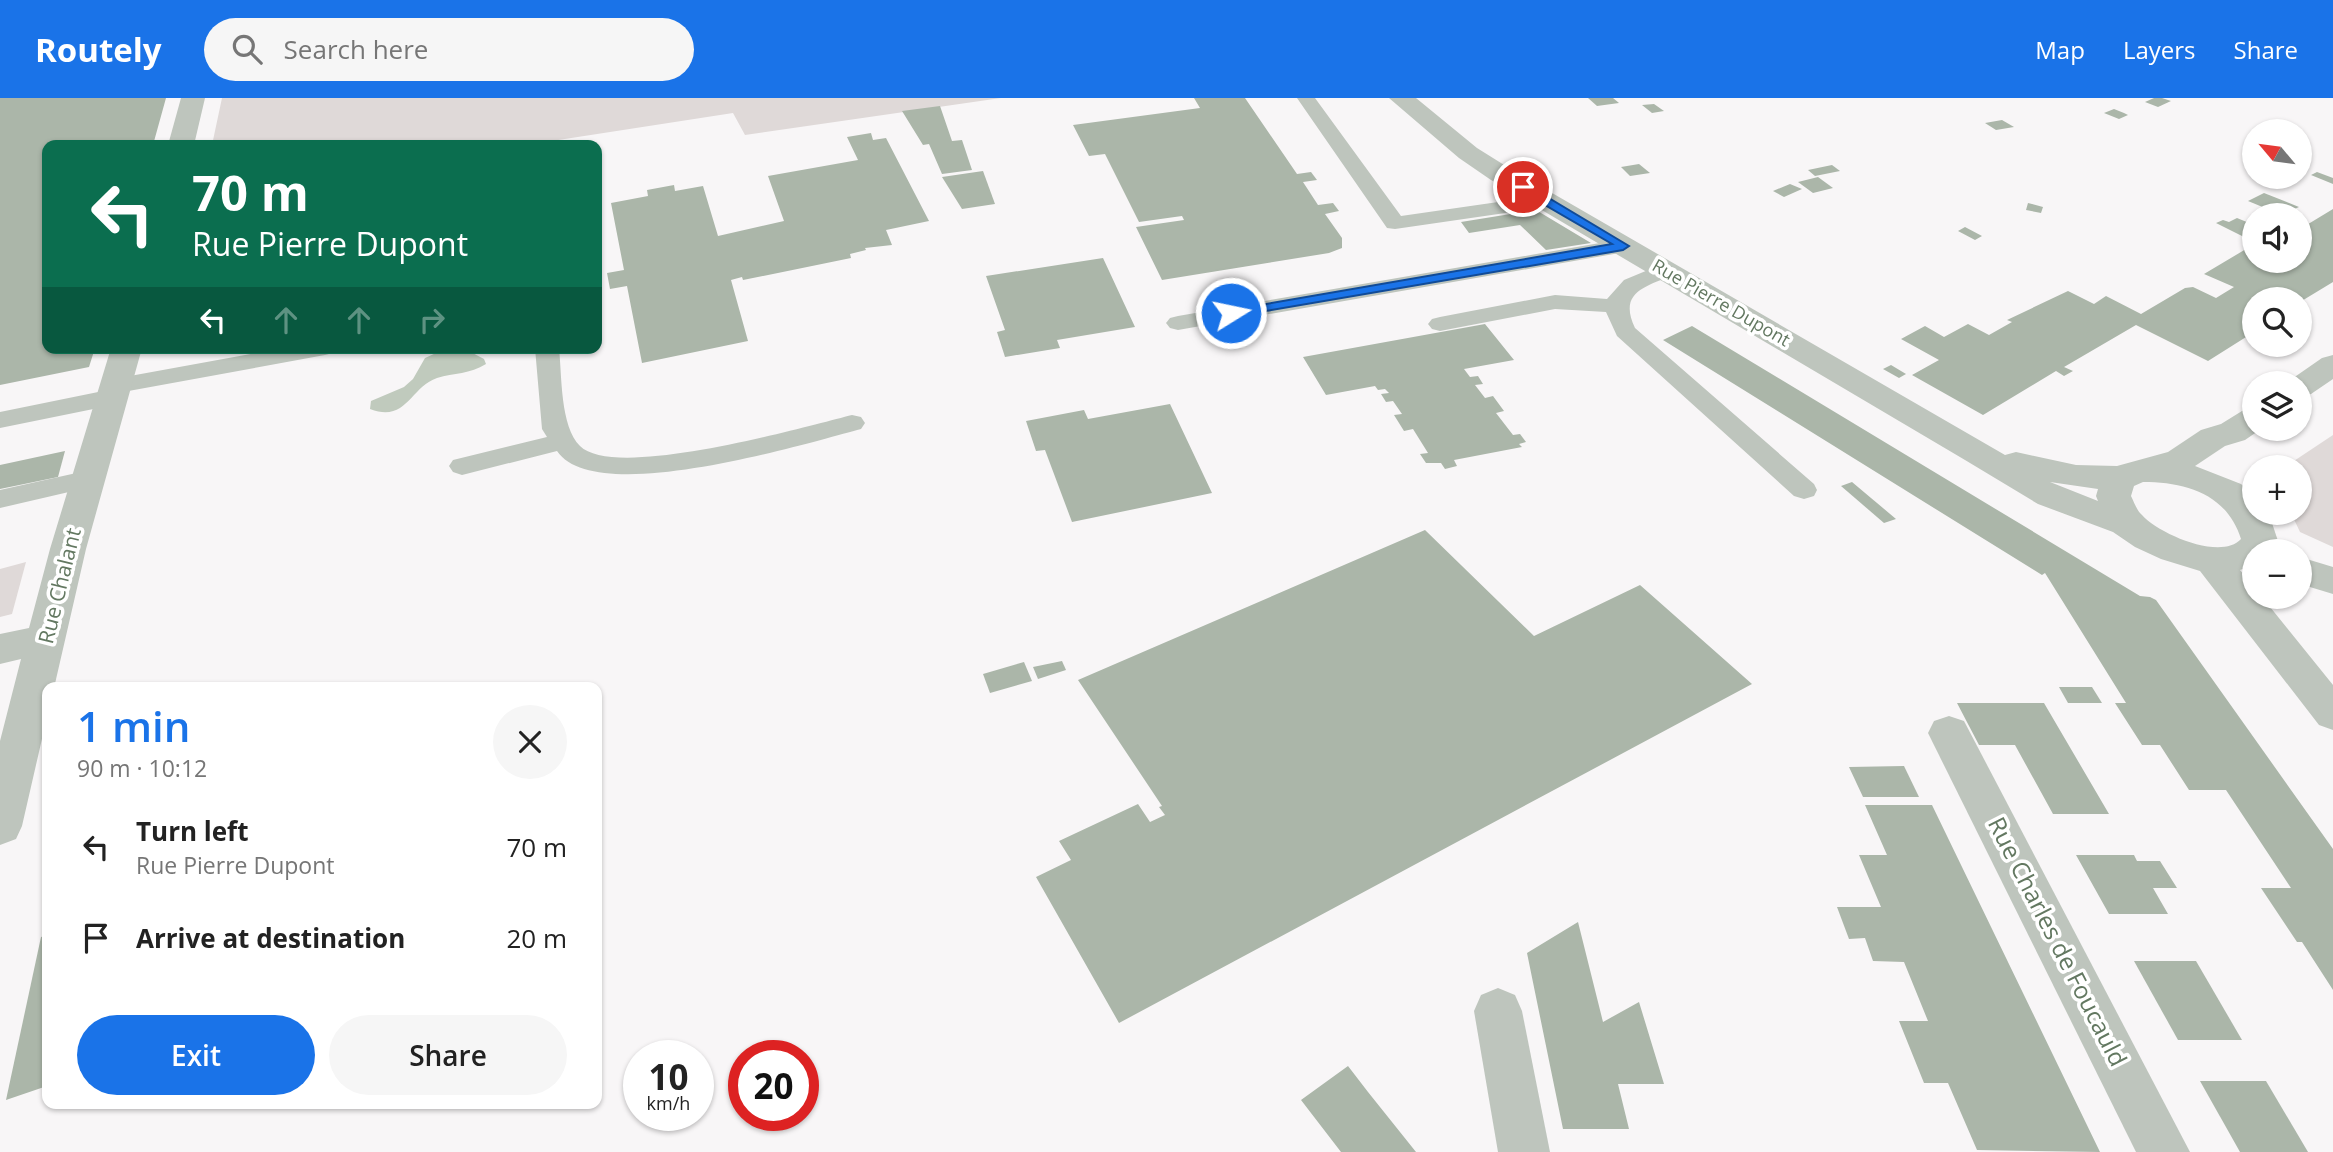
<!DOCTYPE html>
<html lang="en">
<head>
<meta charset="utf-8">
<style>
  body { margin:0; font-family:"Open Sans",sans-serif; background:#f6f6f6; color:#222; height:100vh; display:flex; flex-direction:column; font-size:26px; white-space:nowrap }
  * { box-sizing:border-box; margin:0 }
  p { font-size:23px; color:#767676 }
  .icon { flex:none; width:38px; height:38px; fill:none; stroke:currentColor; stroke-width:2; stroke-linecap:round; stroke-linejoin:round }
  .map { position:relative; flex:1; overflow:hidden }
  .panel { position:absolute; left:42px; top:584px; width:560px; height:427px; display:flex; flex-direction:column; background:#fff; border-radius:14px; box-shadow:0 2px 5px #0004 }
  .panel>* { flex:none }
  .banner { position:absolute; left:42px; top:42px; width:560px; height:214px; border-radius:14px; box-shadow:0 2px 5px #0004; background:#0b6e4f; color:#fff; overflow:hidden }
  .needle { width:46px; rotate:299deg }
  .buttons { position:absolute; left:2242px; top:21px; display:grid; gap:14px }
  .buttons a { display:grid; place-items:center; width:70px; height:70px; border-radius:50%; background:#fff; box-shadow:0 2px 5px #0004; font-size:35px }
  .speed { position:absolute; left:623px; top:942px; display:flex; gap:14px; font-size:35px; font-weight:700; text-align:center }
  .speed>* { display:grid; place-content:center; width:91px; height:91px; border-radius:50%; background:#fff; box-shadow:0 2px 5px #0004; line-height:1 }
  .speed small { font-size:18px; font-weight:400 }
  .speed .limit { border:10px solid #d22; background:#fff; color:#111 }
  .pin { position:absolute; display:grid; place-items:center; width:60px; height:60px; color:#fff; margin:-30px; border:4px solid #fff; border-radius:50%; box-shadow:0 2px 7px #0007 }
  .me { position:absolute; width:77px; margin:-38px; rotate:80deg; stroke-linejoin:round; filter:drop-shadow(0 0 5px #0008) }
  .turn { display:flex; align-items:center; gap:24px; height:147px; padding:0 35px; font-size:32px }
  .turn .icon { width:91px; height:91px; stroke-width:2.5 }
  .turn b { display:block; font-size:49px; line-height:60px }
  .lanes { display:flex; align-items:center; height:66px; padding:0 35px; background:#0003; justify-content:center; gap:35px; direction:ltr }
  .lanes .off { opacity:.35 }
  .round { display:grid; place-items:center; flex:none; width:74px; height:74px; border-radius:37px; background:#f6f6f6 }
  .head { display:flex; align-items:center; justify-content:space-between; height:119px; padding:0 35px }
  h1 { font-size:42px; font-weight:600; line-height:52px; color:#1a73e8 }
  .primary-button { display:flex; gap:14px; margin-top:auto; padding:14px 35px }
  .primary-button a { flex:1; height:80px; border-radius:42px; background:#1a73e8; color:#fff; font-size:28px; font-weight:600; line-height:80px; text-align:center }
  .primary-button a+a { background:#f6f6f6; color:#222 }
  ul { padding:0; list-style:none }
  li { display:flex; align-items:center; gap:21px; height:91px; padding:0 35px }
  li div { flex:1 }
  li b { display:block; font-size:26px }
  li em { font-style:normal }
  header { display:flex; align-items:center; gap:42px; box-sizing:border-box; height:98px; padding:0 35px; background:#1a73e8; color:#fff }
  header strong { font-size:33px }
  nav { display:flex; gap:38px; margin-inline-start:auto; font-size:24px }
  .search { width:490px; height:63px; background:#f6f6f6; display:flex; align-items:center; gap:18px; box-sizing:border-box; padding:0 24px; border-radius:38px; color:#767676; font-size:26px }
  .map>svg:first-child { display:block }
</style>
</head>
<body>
<header>
<strong>Routely</strong>
<div class="search"><svg class="icon" aria-label="search" viewBox="0 0 24 24"><circle cx="10" cy="10" r="6"/><path d="M15 15l6 6"/></svg>Search here</div>
<nav><a>Map</a><a>Layers</a><a>Share</a></nav>
</header>
<div class="map">
<svg width="2333" height="1054" viewBox="0 0 2333 1054">
  <rect width="100%" height="100%" fill="#f8f6f7"/>
  <g fill="#dfd9d8">
    <polygon points="222,0 1001,0 745,37 733,15 526,47 212,47"/>
    <polygon points="2333,337 2333,449 2300,434 2291,415 2300,415 2300,369 2285,369"/>
    <polygon points="26,464 12,516 0,519 0,471"/>
  </g>
  <path fill="#c0cabd" d="M447,250l18,1 19,10 2,5c-16,10 -32,9 -49,14 -27,9 -30,45 -67,31l1,-8 33,-14 9,-8 12,-21z"/>
  <g fill="#abb6a9">
    <polygon points="0,0 166,0 153,47 47,47 47,250 95,250 89,269 0,287"/>
    <polygon points="1194,0 1245,0 1297,76 1311,74 1317,82 1303,84 1318,107 1333,105 1339,113 1325,116 1342,140 1342,150 1329,155 1162,182 1136,129 1184,122 1182,118 1139,124 1105,56 1089,58 1073,27 1200,10"/>
    <polygon points="1588,0 1613,0 1619,5 1597,8"/>
    <polygon points="2154,0 2162,0 2171,3 2158,9 2145,4"/>
    <polygon points="1654,6 1664,13 1652,15 1642,7"/>
    <polygon points="940,8 952,43 962,42 972,72 942,76 929,46 923,47 902,13"/>
    <polygon points="2114,11 2124,15 2128,17 2119,21 2104,15"/>
    <polygon points="2002,22 2014,29 1996,32 1985,25"/>
    <polygon points="871,35 873,42 886,40 929,123 886,132 892,147 865,150 866,152 850,156 851,160 743,182 742,179 731,182 748,243 642,265 627,188 610,191 607,175 624,172 611,105 648,98 647,92 674,87 675,93 703,88 718,138 784,123 768,78 858,62 847,39"/>
    <polygon points="1639,66 1650,75 1630,78 1621,69"/>
    <polygon points="1832,67 1840,73 1815,78 1808,72"/>
    <polygon points="983,73 995,106 962,111 942,79"/>
    <polygon points="2317,74 2333,80 2333,86 2311,77"/>
    <polygon points="1818,79 1833,90 1813,95 1798,84"/>
    <polygon points="1790,86 1802,91 1784,99 1773,93"/>
    <polygon points="2264,95 2299,109 2282,117 2248,103"/>
    <polygon points="2028,105 2043,109 2041,115 2026,112"/>
    <polygon points="2333,111 2333,184 2300,204 2300,201 2254,201 2254,234 2208,263 2136,227 2064,269 2073,273 2064,278 2056,273 1983,317 1912,277 1939,262 1901,241 1925,228 1944,239 1968,226 1989,237 2012,224 2007,222 2068,193 2094,206 2106,198 2141,216 2185,190 2193,189 2216,200 2234,189 2204,176 2246,151 2254,154 2254,163 2300,163 2300,131"/>
    <polygon points="1536,112 1591,145 1546,152 1520,127 1469,135 1461,124"/>
    <polygon points="2237,120 2254,127 2254,135 2246,140 2216,125 2223,122 2229,124"/>
    <polygon points="1965,129 1982,138 1975,142 1958,133"/>
    <polygon points="1103,160 1135,229 1057,242 1060,250 1005,259 997,234 1005,232 986,178"/>
    <polygon points="1485,226 1514,262 1464,271 1470,279 1478,278 1483,286 1475,287 1485,300 1493,298 1504,313 1496,315 1513,337 1520,336 1526,344 1519,346 1522,349 1454,362 1457,368 1445,371 1441,365 1426,365 1420,356 1428,355 1413,331 1404,333 1394,317 1402,316 1393,303 1386,304 1381,296 1389,295 1385,291 1378,292 1375,288 1326,297 1303,259"/>
    <polygon points="1692,228 2140,498 2150,499 2156,502 2333,751 2333,892 2302,844 2297,844 2261,790 2291,790 2226,692 2189,692 2160,647 2142,647 2115,605 2126,605 2045,475 2042,477 1663,242"/>
    <polygon points="1891,267 1906,276 1899,280 1883,271"/>
    <polygon points="1170,306 1212,395 1072,424 1045,352 1036,353 1026,323 1084,312 1088,321"/>
    <polygon points="65,353 58,379 0,391 0,367"/>
    <polygon points="1852,384 1896,421 1884,425 1841,388"/>
    <polygon points="1425,432 1534,538 1640,487 1752,586 1119,925 1036,779 1071,762 1059,743 1138,706 1150,724 1165,717 1159,709 1162,708 1078,582"/>
    <polygon points="1062,563 1066,572 1038,581 1033,569"/>
    <polygon points="1024,564 1032,583 990,595 983,576"/>
    <polygon points="2059,589 2092,589 2102,605 2068,605"/>
    <polygon points="1957,605 2044,605 2109,716 2053,716 2015,647 1979,647"/>
    <polygon points="1904,668 1919,699 1863,699 1849,669"/>
    <polygon points="1865,707 1932,707 2100,1054 1977,1052 1948,985 1924,985 1899,923 1928,923 1904,864 1873,863 1865,840 1849,841 1837,809 1881,809 1859,757 1887,757"/>
    <polygon points="2076,757 2134,757 2137,763 2160,763 2177,790 2153,790 2168,816 2109,816"/>
    <polygon points="1578,824 1603,924 1639,904 1664,986 1618,986 1629,1031 1563,1031 1527,855"/>
    <polygon points="47,837 47,988 6,1002 41,839"/>
    <polygon points="2134,863 2196,863 2242,942 2178,942"/>
    <polygon points="1348,968 1368,994 1416,1054 1341,1054 1301,1002"/>
    <polygon points="2200,983 2266,983 2308,1054 2240,1054"/>
  </g>
  <g fill="none" stroke-linecap="round" stroke-linejoin="round">
    <g fill="#bec5bd" fill-rule="evenodd">
      <polygon points="1297,0 1315,0 1401,118 1546,97 1553,99 1556,103 1553,107 1546,109 1395,131 1387,130"/>
      <polygon points="1623,141 1631,143 1634,148 1631,153 1178,232 1170,230 1166,225 1170,220 1178,218"/>
      <path d="M1665,165l8,2 3,5 -3,5c-28,12 -55,17 -38,53l179,156 3,6 -3,6 -10,3 -10,-3 -177,-160 -11,-24 -51,-3 -115,22 -8,-2 -4,-5 4,-5 8,-2 115,-22 52,4 17,-19z"/>
      <polygon points="283,250 337,250 333,255 325,257 123,294 126,299 123,305 0,330 0,314 108,292 105,287 108,282"/>
      <path d="M535,250h24c3,28 1,78 21,98 35,35 224,-19 272,-31l9,2 4,6 -4,6c-57,15 -266,79 -304,22l-95,24 -9,-3 -4,-6 4,-6 94,-23 -5,-8z"/>
      <polygon points="90,372 99,375 103,381 99,387 0,410 0,392"/>
    </g>
    <g fill="#bec5bd" fill-rule="evenodd">
      <polygon points="181,0 205,0 194,47 168,47"/>
      <path d="M1389,0h27l61,50 32,20 496,287 11,-3 60,13 41,1 51,-14 33,-22 20,-6 21,-13 12,-3v21h7l-16,11 -20,6 -30,20 46,18 13,12v17l15,1 9,27 -6,10h-18v14l-14,5 14,17v10h8l71,88v45l-14,-5 -119,-154 -39,-12 -26,-12 -22,-15 -75,-28 -73,-44 -474,-280 -32,-22zM2050,384l48,7 -2,7 2,5zM2143,384c43,0 84,12 98,57 -20,22 -82,-5 -99,-24 -5,-4 -8,-13 -11,-19l3,-10z"/>
      <polygon points="111,250 142,250 86,451 54,590 47,590 47,619 22,728 16,741 0,747 0,643 21,561 0,566 0,536 29,530 50,451"/>
      <polygon points="2333,257 2333,281 2311,296 2300,299 2300,285 2286,285 2322,260"/>
      <polygon points="2300,459 2333,469 2333,496 2300,486"/>
      <polygon points="1949,618 1964,623 2190,1054 2136,1054 1928,635 1934,623"/>
      <polygon points="1498,890 1515,897 1522,913 1550,1054 1498,1054 1474,913 1481,897"/>
    </g>
  </g>
  <polygon fill="#1a73e8" stroke="#114b97" stroke-width="2" points="1519,87 1527,87 1629,148 1623,152 1231,219 1225,215 1231,212 1612,146 1519,92"/>
  <g text-anchor="middle" stroke-width="7" stroke-linejoin="round" paint-order="stroke">
    <g font-size="18" fill="#637861" stroke="#fff">
      <text transform="translate(1721 205) rotate(30)" y="6">Rue Pierre Dupont</text>
    </g>
    <g font-size="21" fill="#637861" stroke="#fff">
      <text transform="translate(60 488) rotate(-76)" y="7">Rue Chalant</text>
    </g>
    <g font-size="24" fill="#637861" stroke="#fff">
      <text transform="translate(2057 844) rotate(63)" y="8">Rue Charles de Foucauld</text>
    </g>
  </g>
</svg>
<div class="buttons">
<a><svg class="needle" viewBox="-14 -14 28 28"><path d="M0-13l5 13h-10z" fill="#e53935"/><path d="M0 13l5-13h-10z" fill="#767676"/></svg></a>
<a><svg class="icon" aria-label="sound" viewBox="0 0 24 24"><path d="M4 9h4l5-4v14l-5-4H4zM17 9q2 3 0 6"/></svg></a>
<a><svg class="icon" aria-label="search" viewBox="0 0 24 24"><circle cx="10" cy="10" r="6"/><path d="M15 15l6 6"/></svg></a>
<a><svg class="icon" aria-label="layers" viewBox="0 0 24 24"><path d="M12 4l9 5-9 5-9-5zM3 14l9 5 9-5"/></svg></a>
<a>+</a>
<a>−</a>
</div>
<div class="speed"><div>10<small>km/h</small></div><div class="limit">20</div></div>
<div class="pin" style="left:1523px;top:89px;background:#d93025"><svg class="icon" aria-label="arrive" viewBox="0 0 24 24"><path d="M6 21V4h12l-3 4 3 4H6"/></svg></div>
<svg class="me" style="left:1231px;top:215px" viewBox="-20 -20 40 40"><circle r="17" fill="#1a73e8" stroke="#fff" stroke-width="3"/><path d="M0-11L8 9 0 5-8 9z" fill="#fff"/></svg>
<div class="banner">
<div class="turn"><svg class="icon" aria-label="left" viewBox="0 0 24 24"><path d="M17 20v-9H6M10 6l-5 5 5 5"/></svg><div><b>70 m</b>Rue Pierre Dupont</div></div>
<div class="lanes"><svg class="icon" aria-label="left" viewBox="0 0 24 24"><path d="M17 20v-9H6M10 6l-5 5 5 5"/></svg><svg class="icon off" aria-label="ahead" viewBox="0 0 24 24"><path d="M12 20V5M6 11l6-6 6 6"/></svg><svg class="icon off" aria-label="ahead" viewBox="0 0 24 24"><path d="M12 20V5M6 11l6-6 6 6"/></svg><svg class="icon off" aria-label="right" viewBox="0 0 24 24"><path d="M7 20v-9h11M14 6l5 5-5 5"/></svg></div>
</div>
<section class="panel">
<div class="head"><div><h1>1 min</h1><p>90 m · 10:12</p></div><a class="round"><svg class="icon" aria-label="close" viewBox="0 0 24 24"><path d="M6 6l12 12M18 6L6 18"/></svg></a></div>
<ul>
<li><svg class="icon" aria-label="left" viewBox="0 0 24 24"><path d="M17 20v-9H6M10 6l-5 5 5 5"/></svg><div><b>Turn left</b><p>Rue Pierre Dupont</p></div><em>70 m</em></li>
<li><svg class="icon" aria-label="arrive" viewBox="0 0 24 24"><path d="M6 21V4h12l-3 4 3 4H6"/></svg><div><b>Arrive at destination</b></div><em>20 m</em></li>
</ul>
<div class="primary-button"><a>Exit</a><a>Share</a></div>
</section>
</div>
</body>
</html>
